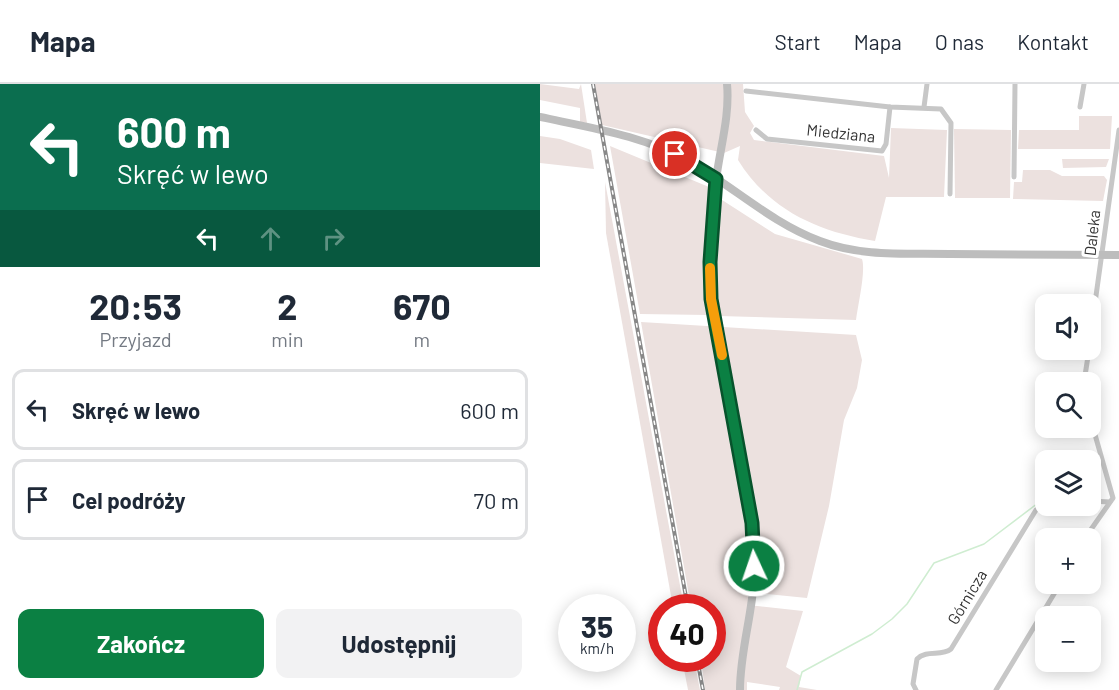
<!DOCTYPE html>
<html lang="pl">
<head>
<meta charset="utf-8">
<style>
  body { margin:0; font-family:Barlow,sans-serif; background:#f2f2f3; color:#1f2937; height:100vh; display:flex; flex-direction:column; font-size:22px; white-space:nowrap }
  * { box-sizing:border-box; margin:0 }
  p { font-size:20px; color:#747a83 }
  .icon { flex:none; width:33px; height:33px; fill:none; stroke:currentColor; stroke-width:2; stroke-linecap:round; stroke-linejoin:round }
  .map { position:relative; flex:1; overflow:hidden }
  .sheet { display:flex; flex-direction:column; background:#fff; width:540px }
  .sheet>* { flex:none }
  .banner { background:#0b6e4f; color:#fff; overflow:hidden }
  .buttons { position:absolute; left:495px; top:210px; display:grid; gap:12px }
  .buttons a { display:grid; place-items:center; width:66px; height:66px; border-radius:12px; background:#fff; box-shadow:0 3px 15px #0003; font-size:30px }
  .speed { position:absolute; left:18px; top:510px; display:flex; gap:12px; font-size:30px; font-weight:700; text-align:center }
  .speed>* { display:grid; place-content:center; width:78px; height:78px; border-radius:50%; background:#fff; box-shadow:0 3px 15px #0003; line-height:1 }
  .speed small { font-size:15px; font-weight:400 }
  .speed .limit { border:9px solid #d22; background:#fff; color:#111 }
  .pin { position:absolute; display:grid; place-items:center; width:51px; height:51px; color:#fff; margin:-26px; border:3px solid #fff; border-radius:50%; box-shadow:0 2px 6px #0007 }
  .me { position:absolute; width:66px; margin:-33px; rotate:357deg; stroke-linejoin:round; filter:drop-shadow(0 0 4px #0008) }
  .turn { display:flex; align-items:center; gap:21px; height:126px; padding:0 18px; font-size:27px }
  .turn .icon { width:78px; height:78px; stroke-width:2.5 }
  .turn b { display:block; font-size:42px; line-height:51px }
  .lanes { display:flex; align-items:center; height:57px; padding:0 18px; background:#0003; justify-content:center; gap:30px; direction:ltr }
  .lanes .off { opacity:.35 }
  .eta { display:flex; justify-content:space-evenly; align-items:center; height:102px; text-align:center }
  .eta b { font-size:36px; font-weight:700; line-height:42px }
  .cta { display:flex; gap:12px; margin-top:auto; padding:12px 18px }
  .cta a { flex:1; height:69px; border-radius:12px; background:#0b8043; color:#fff; font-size:24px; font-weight:700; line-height:69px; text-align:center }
  .cta a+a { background:#f2f2f3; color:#1f2937 }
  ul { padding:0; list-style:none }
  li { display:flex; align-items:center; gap:18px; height:81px; margin:0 12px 9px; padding:0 6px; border:3px solid #e0e1e3; border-radius:12px }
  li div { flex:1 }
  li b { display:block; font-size:22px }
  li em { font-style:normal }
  header { display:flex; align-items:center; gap:36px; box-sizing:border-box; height:84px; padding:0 30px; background:#fff; border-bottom:2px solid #e0e1e3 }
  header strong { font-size:28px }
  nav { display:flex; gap:33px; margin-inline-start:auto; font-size:21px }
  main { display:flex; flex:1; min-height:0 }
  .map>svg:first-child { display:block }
</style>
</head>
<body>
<header>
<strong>Mapa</strong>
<nav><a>Start</a><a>Mapa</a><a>O nas</a><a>Kontakt</a></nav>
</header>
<main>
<section class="sheet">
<div class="banner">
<div class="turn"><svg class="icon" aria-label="left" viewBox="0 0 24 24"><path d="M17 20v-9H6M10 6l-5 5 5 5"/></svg><div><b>600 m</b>Skręć w lewo</div></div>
<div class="lanes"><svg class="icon" aria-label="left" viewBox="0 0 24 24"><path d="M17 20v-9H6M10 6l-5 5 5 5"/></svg><svg class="icon off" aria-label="ahead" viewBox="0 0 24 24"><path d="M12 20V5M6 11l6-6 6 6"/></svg><svg class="icon off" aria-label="right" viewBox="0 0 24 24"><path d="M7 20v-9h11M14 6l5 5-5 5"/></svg></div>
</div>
<div class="eta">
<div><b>20:53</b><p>Przyjazd</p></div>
<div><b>2</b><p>min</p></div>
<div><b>670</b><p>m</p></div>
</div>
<ul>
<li><svg class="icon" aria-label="left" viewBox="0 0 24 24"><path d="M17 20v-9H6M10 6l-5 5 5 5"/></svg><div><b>Skręć w lewo</b></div><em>600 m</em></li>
<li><svg class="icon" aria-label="arrive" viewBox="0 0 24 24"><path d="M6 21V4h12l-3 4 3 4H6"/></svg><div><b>Cel podróży</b></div><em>70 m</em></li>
</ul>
<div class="cta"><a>Zakończ</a><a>Udostępnij</a></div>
</section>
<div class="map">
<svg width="579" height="606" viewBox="0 0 579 606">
  <rect width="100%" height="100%" fill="#fff"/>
  <g fill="#ece1df">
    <polygon points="0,0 39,5 41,0 47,39 40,38 40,24 0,16"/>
    <path d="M55,0h148l2,28 9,14 -4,7 4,7 130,16 5,22 2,-50 56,2 -3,67h-58l-11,44c-57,-9 -106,-31 -137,-81l2,-14 -16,7 -122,-28z"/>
    <polygon points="539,32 572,32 570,65 478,65 479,46 539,46"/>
    <polygon points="414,45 471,46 470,114 415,114"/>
    <polygon points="0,52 20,55 51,66 54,85 0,79"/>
    <polygon points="70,62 169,103 164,188 168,231 100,230"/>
    <polygon points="522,75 569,75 566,83 523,84"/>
    <polygon points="483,86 510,86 522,92 564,92 567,96 563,117 473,115 474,98 482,98"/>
    <polygon points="65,98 144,523 133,523 66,149"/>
    <path d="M179,114l56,36 87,25c4,12 -4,45 -6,61l-137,-4 -6,-47z"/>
    <polygon points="101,238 316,251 322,276 317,304 304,336 289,422 267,514 216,509 208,521 263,527 246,583 261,592 259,603 277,606 239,606 240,603 207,598 207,606 165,606 161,575 172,574 172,524 151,523"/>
    <polygon points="142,575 154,575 160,606 148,606"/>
  </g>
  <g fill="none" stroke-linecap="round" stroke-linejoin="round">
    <g stroke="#cfedd1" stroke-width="1.5">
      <polyline points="550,387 559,383"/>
      <polyline points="257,606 262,588 332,550 352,535 367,520 394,479 444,460 506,413"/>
    </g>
    <g stroke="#c7c7c7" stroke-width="5">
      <polyline points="206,7 350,23 401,25 411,39 410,110"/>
      <polyline points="384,23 387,0"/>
      <polyline points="540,23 544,0"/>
      <polyline points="216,46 227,55 342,67 346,60 350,23"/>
      <polyline points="474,93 475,0"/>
      <polyline points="550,255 579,46"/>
      <polyline points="544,298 549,266"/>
      <polyline points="550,417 570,418"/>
      <polyline points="545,454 573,414 550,333"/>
      <path d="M376,606l-3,-6 4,-25c10,-10 24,-2 34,-10l85,-139 10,-7"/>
      <polyline points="456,606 520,500"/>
    </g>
    <g stroke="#bdbdbd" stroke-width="8">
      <path d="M187,0c3,32 -7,64 -11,96 -4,39 -6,79 -5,119l41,224c1,19 3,37 2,56 -2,37 -14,73 -14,111"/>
      <path d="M0,33c52,11 106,19 152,46 43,25 80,60 128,78 41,16 87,12 130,13 57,0 113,1 169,1"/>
    </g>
    <g stroke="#888" stroke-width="4">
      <g id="rail">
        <polyline points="53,0 148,524"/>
        <polyline points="157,574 163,606"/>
      </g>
    </g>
    <use href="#rail" stroke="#fff" stroke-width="1.5" stroke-dasharray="4.5" stroke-linecap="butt"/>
  </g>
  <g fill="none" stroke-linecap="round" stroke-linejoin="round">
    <g stroke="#07532c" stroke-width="15">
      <polyline id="route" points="135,70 176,95 170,178 171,215 212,439 214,482"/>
    </g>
    <use href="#route" stroke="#0b8043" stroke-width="10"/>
    <polyline stroke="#f59e0b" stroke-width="10" points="170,184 171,215 182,271"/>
  </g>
  <g text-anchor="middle" stroke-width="6" stroke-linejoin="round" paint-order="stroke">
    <g font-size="16" fill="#333" stroke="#fff">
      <text transform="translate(301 49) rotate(6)" y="6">Miedziana</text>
      <text transform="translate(552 149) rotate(-84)" y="6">Daleka</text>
      <text transform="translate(427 513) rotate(-59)" y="6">Górnicza</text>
    </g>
  </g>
</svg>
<div class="buttons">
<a><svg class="icon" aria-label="sound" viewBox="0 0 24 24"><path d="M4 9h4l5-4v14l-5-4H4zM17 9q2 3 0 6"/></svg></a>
<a><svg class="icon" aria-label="search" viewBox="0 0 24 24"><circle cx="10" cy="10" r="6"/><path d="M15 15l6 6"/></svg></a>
<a><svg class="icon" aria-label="layers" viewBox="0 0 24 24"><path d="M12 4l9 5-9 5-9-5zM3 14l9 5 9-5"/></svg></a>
<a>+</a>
<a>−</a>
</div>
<div class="speed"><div>35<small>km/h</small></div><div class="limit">40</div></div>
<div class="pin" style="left:135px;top:70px;background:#d93025"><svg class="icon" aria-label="arrive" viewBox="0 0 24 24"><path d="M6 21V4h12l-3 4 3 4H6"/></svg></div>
<svg class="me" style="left:214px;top:482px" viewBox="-20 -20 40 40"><circle r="17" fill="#0b8043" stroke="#fff" stroke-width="3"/><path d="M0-11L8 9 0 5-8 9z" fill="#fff"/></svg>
</div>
</main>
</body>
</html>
